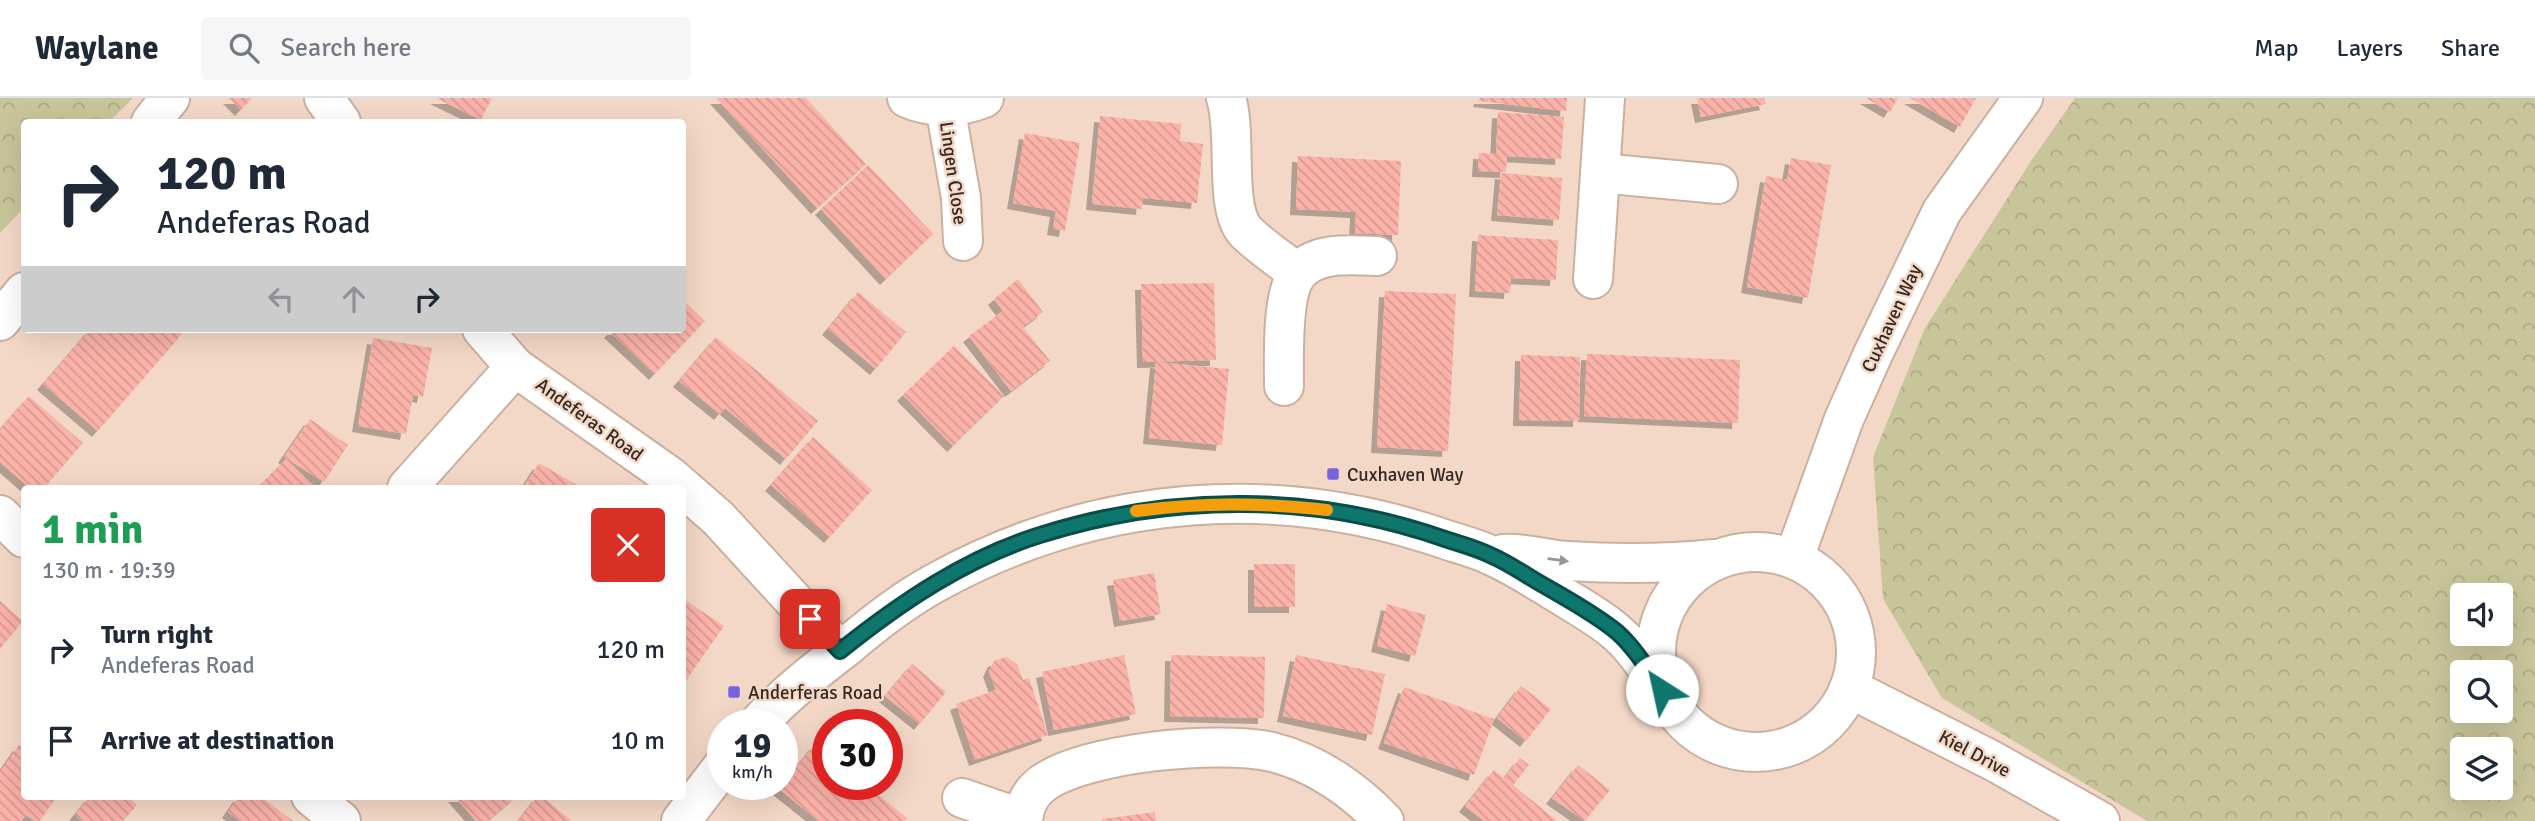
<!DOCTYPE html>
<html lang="en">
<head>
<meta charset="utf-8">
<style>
  body { margin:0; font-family:Signika,sans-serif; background:#f6f6f7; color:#1f2937; height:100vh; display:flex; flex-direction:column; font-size:26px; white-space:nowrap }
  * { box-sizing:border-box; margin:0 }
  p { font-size:23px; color:#747a83 }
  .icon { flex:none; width:38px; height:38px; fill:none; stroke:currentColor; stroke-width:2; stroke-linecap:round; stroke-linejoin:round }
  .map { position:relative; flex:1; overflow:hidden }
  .sheet { position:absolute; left:21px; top:387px; width:665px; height:315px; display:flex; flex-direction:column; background:#fff; border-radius:7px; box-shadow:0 7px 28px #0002 }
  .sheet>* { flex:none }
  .guide { position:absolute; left:21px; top:21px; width:665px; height:214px; border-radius:7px; box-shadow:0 7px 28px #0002; background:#fff; color:#1f2937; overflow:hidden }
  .controls { position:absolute; left:2450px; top:485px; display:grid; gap:14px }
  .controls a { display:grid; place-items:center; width:63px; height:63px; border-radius:7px; background:#fff; box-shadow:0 7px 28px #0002; font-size:35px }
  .speed { position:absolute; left:707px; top:611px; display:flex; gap:14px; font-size:35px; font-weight:700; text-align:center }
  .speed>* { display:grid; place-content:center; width:91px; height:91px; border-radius:50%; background:#fff; box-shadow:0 7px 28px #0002; line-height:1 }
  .speed small { font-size:18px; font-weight:400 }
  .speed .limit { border:10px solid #d22; background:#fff; color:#111 }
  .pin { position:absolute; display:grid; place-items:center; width:60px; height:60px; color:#fff; margin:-30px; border-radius:14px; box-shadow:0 4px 10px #0006 }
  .me { position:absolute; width:77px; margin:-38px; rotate:325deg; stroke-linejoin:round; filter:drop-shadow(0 0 5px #0008) }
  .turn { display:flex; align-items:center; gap:24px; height:147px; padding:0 21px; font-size:32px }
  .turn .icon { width:91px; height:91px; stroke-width:2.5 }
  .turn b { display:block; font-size:49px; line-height:60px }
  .lanes { display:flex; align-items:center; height:66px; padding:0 21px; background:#0003; justify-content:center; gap:35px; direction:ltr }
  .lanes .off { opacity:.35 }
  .round { display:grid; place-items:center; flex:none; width:74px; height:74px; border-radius:7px; background:#f6f6f7 }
  .overview { display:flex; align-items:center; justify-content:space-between; height:119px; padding:0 21px }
  h1 { font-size:42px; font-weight:800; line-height:52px; color:#1e9e55 }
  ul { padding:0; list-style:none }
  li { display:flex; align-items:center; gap:21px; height:91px; padding:0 21px }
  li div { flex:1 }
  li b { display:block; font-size:26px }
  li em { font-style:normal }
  header { display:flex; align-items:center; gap:42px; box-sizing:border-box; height:98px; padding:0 35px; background:#fff; border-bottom:2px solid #e0e1e3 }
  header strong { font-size:33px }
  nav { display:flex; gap:38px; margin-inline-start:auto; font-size:24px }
  .search { width:490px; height:63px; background:#f6f6f7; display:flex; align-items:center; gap:18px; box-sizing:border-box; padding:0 24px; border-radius:7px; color:#747a83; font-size:26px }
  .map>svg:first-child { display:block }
</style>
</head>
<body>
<header>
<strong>Waylane</strong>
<div class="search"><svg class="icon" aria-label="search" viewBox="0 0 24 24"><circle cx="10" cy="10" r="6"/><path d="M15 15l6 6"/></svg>Search here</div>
<nav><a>Map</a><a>Layers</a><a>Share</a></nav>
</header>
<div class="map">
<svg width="2535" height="723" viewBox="0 0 2535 723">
  <defs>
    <pattern id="park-crowns" width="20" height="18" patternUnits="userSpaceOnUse" patternTransform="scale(1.75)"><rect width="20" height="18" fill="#c9c59b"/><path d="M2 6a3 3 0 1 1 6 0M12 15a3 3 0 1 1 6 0" fill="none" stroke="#ada985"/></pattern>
    <pattern id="building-back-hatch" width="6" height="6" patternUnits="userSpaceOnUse" patternTransform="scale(1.75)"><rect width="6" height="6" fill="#fbb2a9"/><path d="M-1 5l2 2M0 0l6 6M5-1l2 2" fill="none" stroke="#d89991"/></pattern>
    <filter id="shadow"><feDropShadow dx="-6" dy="6" stdDeviation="0" flood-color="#0004"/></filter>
  </defs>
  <rect width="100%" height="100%" fill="#f4d8c7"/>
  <g fill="url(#park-crowns)" fill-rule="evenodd">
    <polygon points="0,0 133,0 109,24 24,24 24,110 0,135"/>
    <path d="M2075,0h460v723h-388l-205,-123 -59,-99 -10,-142 52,-129 106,-167zM2462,497h39v39h-39zM2462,574h39v38h-39zM2462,651h39v39h-39z"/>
  </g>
  <g fill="url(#building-back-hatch)" filter="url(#shadow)">
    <polygon points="229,0 252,0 241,12"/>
    <polygon points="436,0 492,0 481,22"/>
    <polygon points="716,0 806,0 866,66 817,110"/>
    <polygon points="1480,0 1567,0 1566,13 1479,3"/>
    <polygon points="1697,0 1764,0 1766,6 1701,19"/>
    <polygon points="1866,0 1898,0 1890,14"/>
    <polygon points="1910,0 1976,0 1960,29"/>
    <polygon points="1498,14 1564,19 1561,61 1507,58 1506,74 1478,73 1479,55 1496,56"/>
    <polygon points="1100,18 1181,26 1180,43 1203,46 1197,105 1143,100 1142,111 1092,106"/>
    <polygon points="1025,35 1080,45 1065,133 1053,131 1056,113 1013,105"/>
    <polygon points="1298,58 1401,63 1398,137 1355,135 1356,114 1296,111"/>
    <polygon points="1791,60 1831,67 1808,200 1747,189 1766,78 1787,82"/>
    <polygon points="868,67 933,136 886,181 821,111"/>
    <polygon points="1501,75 1562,80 1559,122 1497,117"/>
    <polygon points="1478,137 1558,142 1556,182 1511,180 1510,195 1475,193"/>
    <polygon points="1018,181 1043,214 1023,229 1050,263 1011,293 969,238 1003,213 994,201"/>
    <polygon points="1214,185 1216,262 1143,264 1141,186"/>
    <polygon points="1385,193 1456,196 1448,353 1377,349"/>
    <polygon points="858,194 906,234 876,271 828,231"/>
    <polygon points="682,201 705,223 655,276 610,234 613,231 682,231"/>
    <polygon points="90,231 176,231 182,236 98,333 43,286"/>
    <polygon points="716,239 818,323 786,361 725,310 720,316 679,283"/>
    <polygon points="373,240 432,250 423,299 413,297 406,336 358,328"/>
    <polygon points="954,248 1004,298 953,348 903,297"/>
    <polygon points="1587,256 1740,262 1738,325 1584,318"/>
    <polygon points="1521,257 1580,259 1579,323 1519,322"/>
    <polygon points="1156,264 1229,271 1222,347 1149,340"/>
    <polygon points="29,298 83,345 44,390 30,390 0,364 0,331"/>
    <polygon points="310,321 348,347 324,384 284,359"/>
    <polygon points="813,339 872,392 830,439 771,387"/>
    <polygon points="286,361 316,390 257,390"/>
    <polygon points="539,365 582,390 523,390"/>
    <rect x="1254" y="466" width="41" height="43"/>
    <polygon points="1154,475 1161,516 1120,523 1113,482"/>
    <polygon points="682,500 724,528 682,588"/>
    <polygon points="0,503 23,523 0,551"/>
    <polygon points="1387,506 1426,517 1415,558 1377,548"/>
    <polygon points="1124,557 1136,616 1054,632 1042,574"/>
    <polygon points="1171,557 1265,559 1264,620 1170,618"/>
    <polygon points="1296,557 1385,576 1372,637 1283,618"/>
    <polygon points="1006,559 1017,566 1023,582 1029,580 1048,637 975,662 956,606 996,592 989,573 994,563"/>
    <polygon points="912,566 946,594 920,626 885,598"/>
    <polygon points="1521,588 1551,611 1526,643 1497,620"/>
    <polygon points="1404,589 1494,621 1474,677 1384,645"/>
    <polygon points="815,646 828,656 828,686 865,686 907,720 905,723 819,723 779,691"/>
    <polygon points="19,647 24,650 24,698 57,698 40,723 35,723 26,717 21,723 0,723 0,674"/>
    <polygon points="1520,660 1529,667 1513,687 1556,722 1555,723 1484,723 1465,708 1494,672 1504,680"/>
    <polygon points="1578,667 1610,692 1585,723 1552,700"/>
    <polygon points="90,698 127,698 137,707 123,723 82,723 75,717"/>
    <polygon points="239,698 260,698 293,723 240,723 228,714"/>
    <polygon points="454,698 517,698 488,723 476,723"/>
    <polygon points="538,698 541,698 572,723 518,723"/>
    <polygon points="1155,714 1156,723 1102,723 1102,721"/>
  </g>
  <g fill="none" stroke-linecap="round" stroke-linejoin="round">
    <g stroke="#cbb0a0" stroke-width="42">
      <g id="minor">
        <polyline points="324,0 341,24"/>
        <path d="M907,0c24,11 52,10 77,0"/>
        <path d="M1226,0c12,37 -3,110 20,134 15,15 35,28 52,41"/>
        <polyline points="945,8 961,100 963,143"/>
        <polyline points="151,24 170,0"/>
        <polyline points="1600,75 1718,86"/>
        <polyline points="1593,181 1605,0"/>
        <polyline points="0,223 24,194"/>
        <polyline points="482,231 515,269 671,379 718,420 840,553"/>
        <path d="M1284,288c0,-26 -3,-93 14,-113 18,-22 54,-18 79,-17"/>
        <polyline points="407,390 515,269"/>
        <polyline points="0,417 24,440"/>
        <circle cx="1756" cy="554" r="100"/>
        <path d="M1503,456c22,-2 43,6 65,7 49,3 97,3 147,-2"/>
        <polyline points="1794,460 1844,321 1873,256 1942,113 2023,0"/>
        <polyline points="1849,590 1993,663 2100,723"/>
        <path d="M758,626c25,-28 57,-53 87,-76 28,-24 57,-47 90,-65 161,-89 342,-103 515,-42 13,4 28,8 40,14 24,10 47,26 69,39 19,12 40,23 57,38 19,16 32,38 46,58"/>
        <polyline points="311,698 341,723"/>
        <polyline points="962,700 1023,721"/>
        <polyline points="681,723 723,668"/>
        <path d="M1023,723c1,-15 7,-28 19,-37 43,-32 178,-44 230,-32 44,11 81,37 112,69"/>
      </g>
    </g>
    <use href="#minor" stroke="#fff" stroke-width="38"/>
  </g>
  <defs><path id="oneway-solid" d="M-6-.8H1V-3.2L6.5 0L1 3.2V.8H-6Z" transform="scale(1.75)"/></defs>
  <use fill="#9a9592" href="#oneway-solid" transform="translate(1558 462) rotate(7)"/>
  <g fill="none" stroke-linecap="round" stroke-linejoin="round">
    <g stroke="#0a4d48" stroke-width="18">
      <path id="route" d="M810,521l30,32c60,-48 126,-93 200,-116 133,-42 274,-42 405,4 15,5 31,9 45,16 19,8 37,21 55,31 24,14 50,28 72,46 18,16 31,38 45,58"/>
    </g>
    <use href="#route" stroke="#0f766e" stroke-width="12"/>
    <path stroke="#f59e0b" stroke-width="12" d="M1136,413c68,-9 124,-8 191,-1"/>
  </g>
  <g fill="#7564de" stroke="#f4d8c7" stroke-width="2.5">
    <rect x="1326" y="369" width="14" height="14" rx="3.5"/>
    <rect x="727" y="587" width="14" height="14" rx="3.5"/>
  </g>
  <g text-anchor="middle" stroke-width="5" stroke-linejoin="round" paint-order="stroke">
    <g font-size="19" fill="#352b24" stroke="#f4d8c7">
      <text transform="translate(954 75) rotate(82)" y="7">Lingen Close</text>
      <text transform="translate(1891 220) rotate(-65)" y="7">Cuxhaven Way</text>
      <text transform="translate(590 321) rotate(36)" y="7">Andeferas Road</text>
      <text transform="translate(1975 655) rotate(28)" y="7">Kiel Drive</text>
    </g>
    <g font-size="19" fill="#352b24" stroke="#f4d8c7" text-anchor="start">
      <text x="1347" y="383">Cuxhaven Way</text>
      <text x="748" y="601">Anderferas Road</text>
    </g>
  </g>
</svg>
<div class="controls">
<a><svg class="icon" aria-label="sound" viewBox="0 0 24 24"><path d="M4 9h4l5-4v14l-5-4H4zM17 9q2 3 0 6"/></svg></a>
<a><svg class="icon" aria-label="search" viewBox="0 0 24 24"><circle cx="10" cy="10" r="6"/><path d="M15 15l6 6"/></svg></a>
<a><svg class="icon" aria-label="layers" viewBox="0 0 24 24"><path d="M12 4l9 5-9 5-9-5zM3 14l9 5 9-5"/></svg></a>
</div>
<div class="speed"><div>19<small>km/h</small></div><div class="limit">30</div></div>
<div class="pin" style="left:810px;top:521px;background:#d93025"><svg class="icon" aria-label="arrive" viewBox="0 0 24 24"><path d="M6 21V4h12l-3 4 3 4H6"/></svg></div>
<svg class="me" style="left:1662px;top:592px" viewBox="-20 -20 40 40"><circle r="19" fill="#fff"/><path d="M0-13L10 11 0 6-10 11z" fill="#0f766e"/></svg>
<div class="guide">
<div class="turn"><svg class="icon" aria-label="right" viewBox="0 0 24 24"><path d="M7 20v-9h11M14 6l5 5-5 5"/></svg><div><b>120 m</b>Andeferas Road</div></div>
<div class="lanes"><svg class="icon off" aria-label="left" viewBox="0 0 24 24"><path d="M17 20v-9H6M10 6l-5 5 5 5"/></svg><svg class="icon off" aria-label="ahead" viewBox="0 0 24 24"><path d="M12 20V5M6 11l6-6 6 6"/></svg><svg class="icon" aria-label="right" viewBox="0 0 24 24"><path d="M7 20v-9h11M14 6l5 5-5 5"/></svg></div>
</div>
<section class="sheet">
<div class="overview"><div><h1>1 min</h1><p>130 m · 19:39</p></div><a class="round" style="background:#d93025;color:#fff"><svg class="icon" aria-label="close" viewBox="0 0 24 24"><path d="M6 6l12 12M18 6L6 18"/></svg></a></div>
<ul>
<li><svg class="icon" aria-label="right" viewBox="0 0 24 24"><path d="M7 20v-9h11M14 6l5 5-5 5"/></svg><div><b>Turn right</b><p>Andeferas Road</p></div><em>120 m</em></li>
<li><svg class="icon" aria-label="arrive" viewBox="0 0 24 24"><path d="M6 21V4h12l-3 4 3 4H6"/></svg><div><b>Arrive at destination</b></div><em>10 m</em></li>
</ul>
</section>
</div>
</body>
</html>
